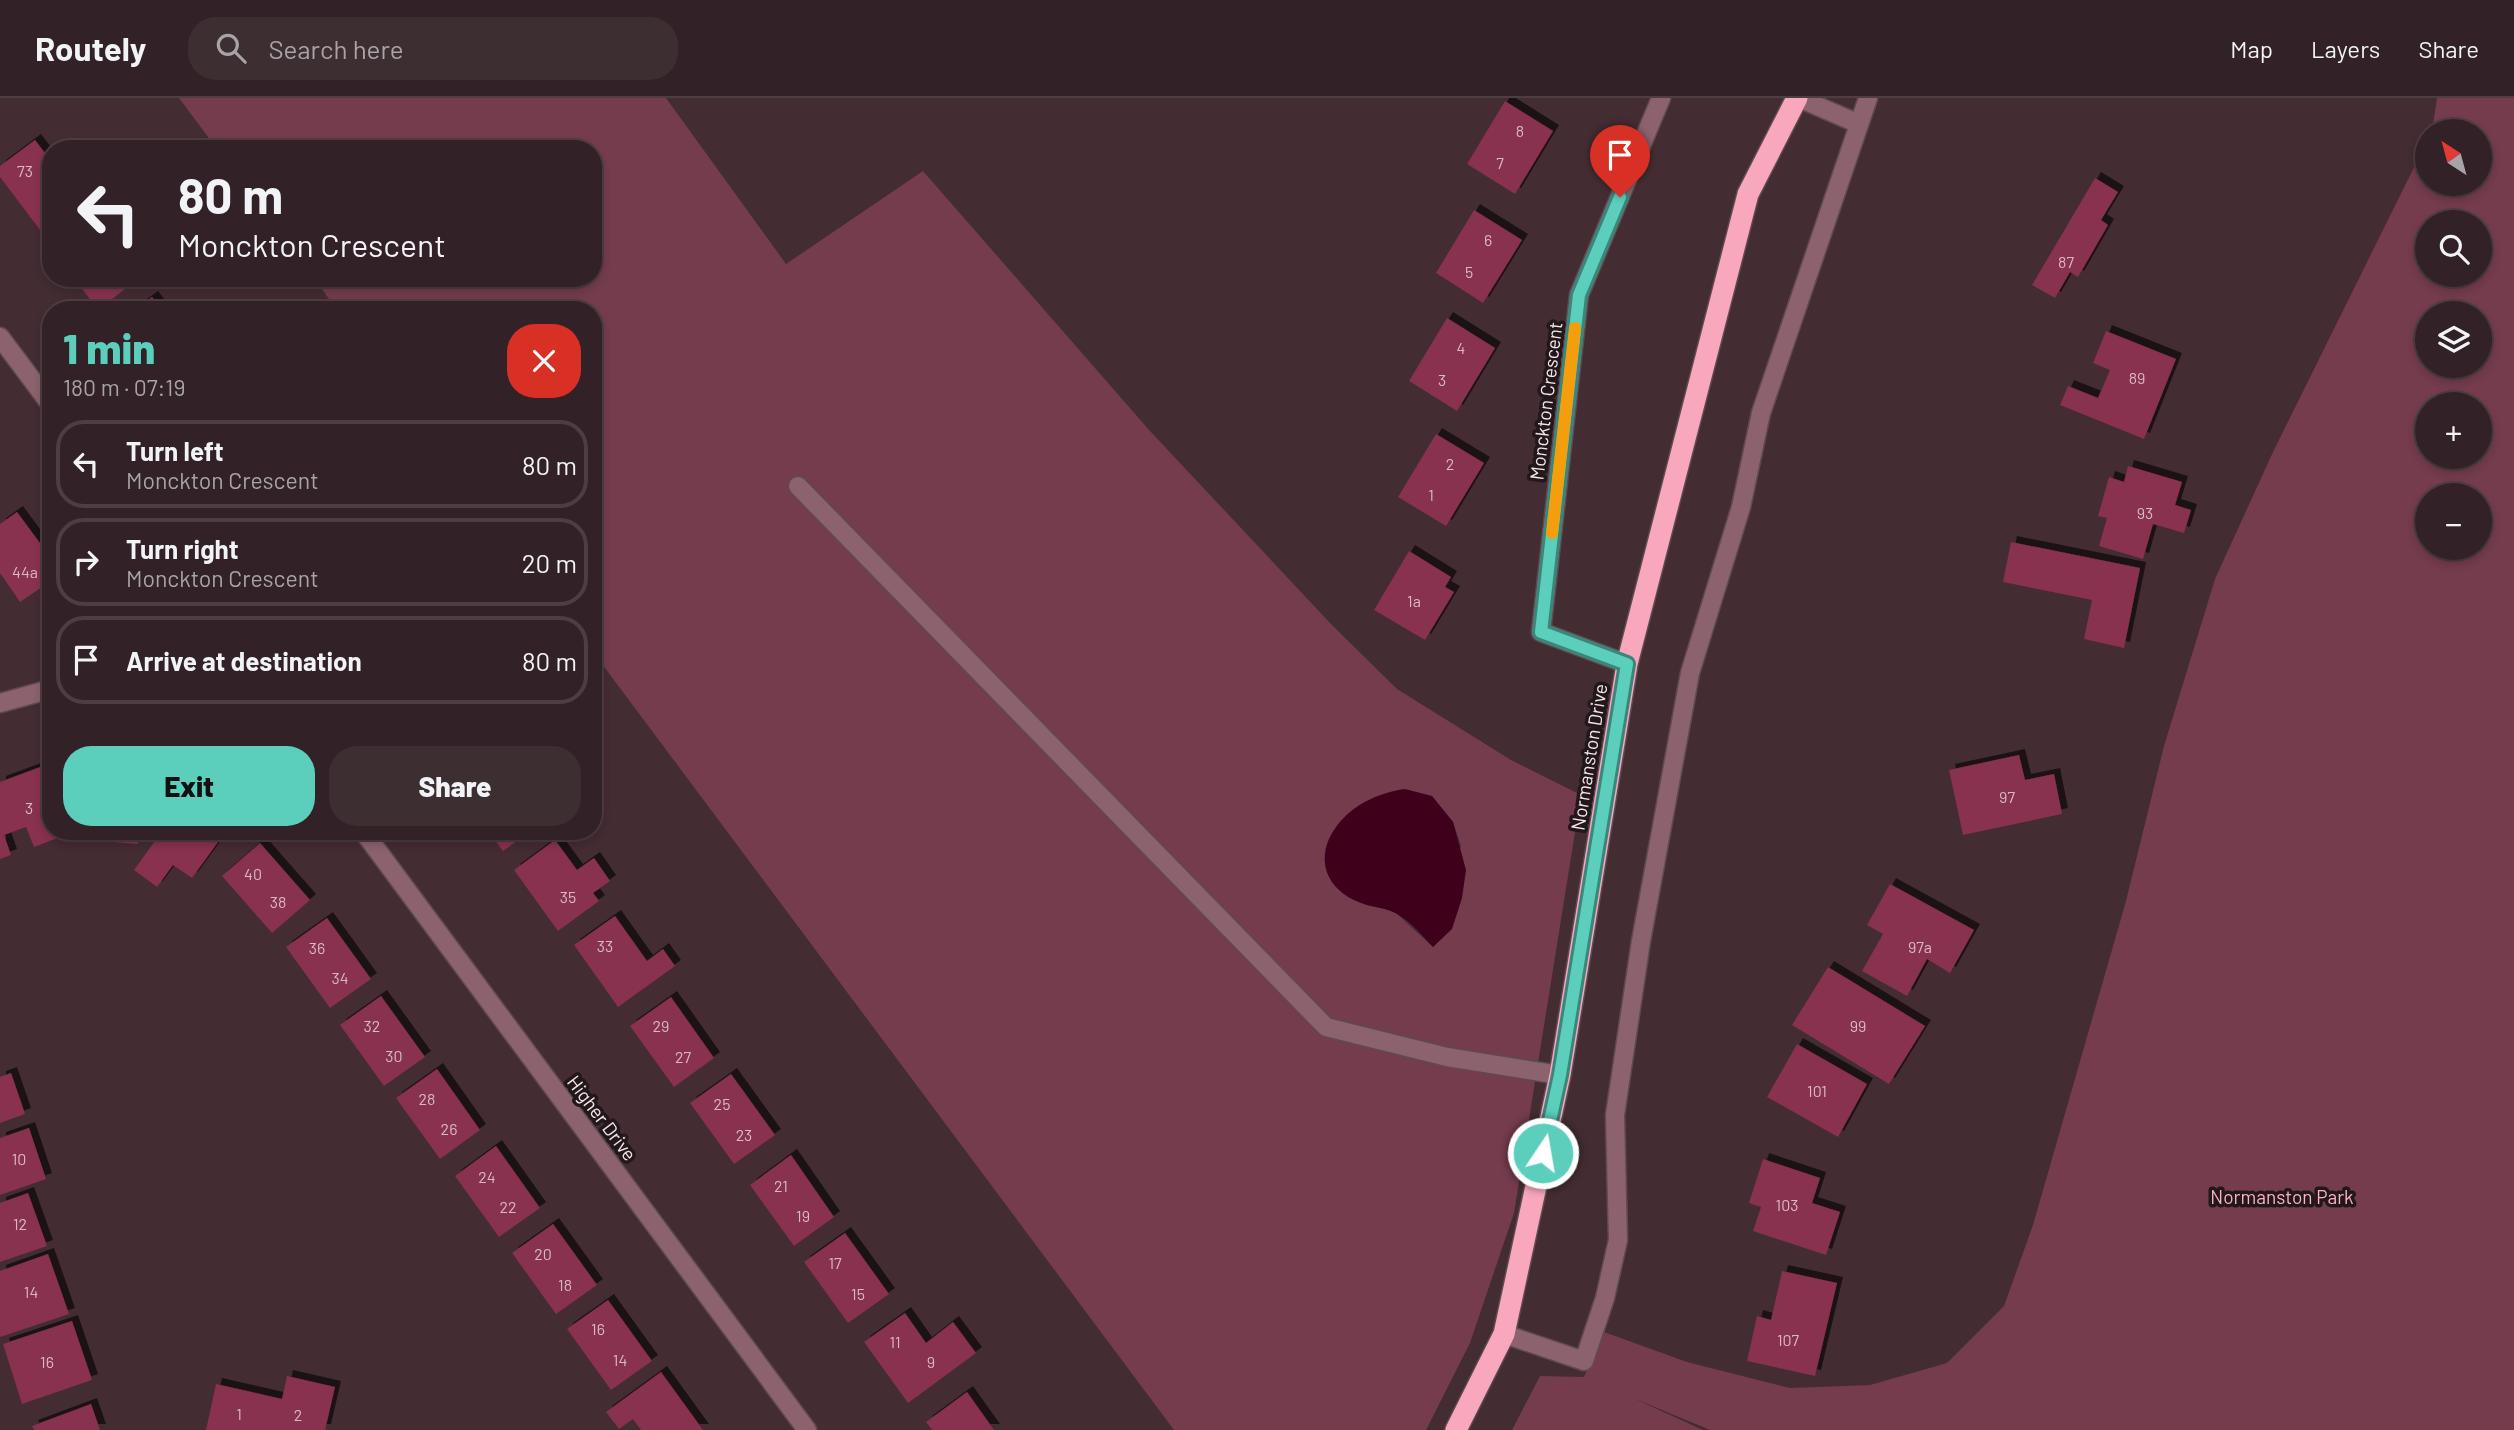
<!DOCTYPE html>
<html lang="en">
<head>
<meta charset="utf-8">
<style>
  body { margin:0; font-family:Barlow,sans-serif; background:#3d2e32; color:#f1f3f6; height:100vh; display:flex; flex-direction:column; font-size:26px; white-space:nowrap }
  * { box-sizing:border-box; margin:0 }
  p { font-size:23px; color:#a8a3a7 }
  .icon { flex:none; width:38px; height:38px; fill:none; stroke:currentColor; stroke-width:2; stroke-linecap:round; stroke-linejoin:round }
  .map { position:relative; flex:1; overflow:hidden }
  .sheet { position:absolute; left:42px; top:203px; width:560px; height:539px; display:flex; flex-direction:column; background:#322126; border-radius:28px; box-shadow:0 4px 10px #0003,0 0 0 2px #4d3e43 }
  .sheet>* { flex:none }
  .top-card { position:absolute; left:42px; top:42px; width:560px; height:147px; border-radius:28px; box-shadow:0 4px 10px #0003,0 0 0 2px #4d3e43; background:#322126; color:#f1f3f6; overflow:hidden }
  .needle { width:46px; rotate:324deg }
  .buttons { position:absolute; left:2415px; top:21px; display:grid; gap:14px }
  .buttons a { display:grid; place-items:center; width:77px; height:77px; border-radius:50%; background:#322126; box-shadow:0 4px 10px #0003,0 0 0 2px #4d3e43; font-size:35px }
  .pin { position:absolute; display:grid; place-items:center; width:60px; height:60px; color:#fff; margin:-72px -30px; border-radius:50% 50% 50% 0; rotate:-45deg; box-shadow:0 0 7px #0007 }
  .pin .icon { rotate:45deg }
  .me { position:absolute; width:77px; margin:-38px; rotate:12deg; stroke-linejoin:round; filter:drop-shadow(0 0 5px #0008) }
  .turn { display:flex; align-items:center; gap:24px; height:147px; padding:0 21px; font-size:32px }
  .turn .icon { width:91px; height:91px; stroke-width:2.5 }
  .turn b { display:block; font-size:49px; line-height:60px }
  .round { display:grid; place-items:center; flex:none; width:74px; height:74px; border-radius:28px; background:#3d2e32 }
  .summary { display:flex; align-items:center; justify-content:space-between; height:119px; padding:0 21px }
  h1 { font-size:42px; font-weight:800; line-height:52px; color:#5bcebc }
  .cta { display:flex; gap:14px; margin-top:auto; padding:14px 21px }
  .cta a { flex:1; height:80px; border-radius:28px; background:#5bcebc; color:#111; font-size:28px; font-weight:800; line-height:80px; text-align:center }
  .cta a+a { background:#3d2e32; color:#f1f3f6 }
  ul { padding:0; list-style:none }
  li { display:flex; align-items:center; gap:21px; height:88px; margin:0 14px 10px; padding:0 7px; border:4px solid #4d3e43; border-radius:28px }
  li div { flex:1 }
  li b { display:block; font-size:26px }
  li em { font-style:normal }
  header { display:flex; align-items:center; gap:42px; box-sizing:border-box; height:98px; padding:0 35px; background:#322126; border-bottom:2px solid #4d3e43 }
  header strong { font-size:33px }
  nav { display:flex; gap:38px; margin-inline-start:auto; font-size:24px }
  .search { width:490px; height:63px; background:#3d2e32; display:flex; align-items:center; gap:18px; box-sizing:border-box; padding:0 24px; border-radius:28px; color:#a8a3a7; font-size:26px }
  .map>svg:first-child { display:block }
</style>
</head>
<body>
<header>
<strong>Routely</strong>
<div class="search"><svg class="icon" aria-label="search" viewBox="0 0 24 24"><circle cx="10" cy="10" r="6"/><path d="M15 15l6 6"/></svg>Search here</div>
<nav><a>Map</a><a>Layers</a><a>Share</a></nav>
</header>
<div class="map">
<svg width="2514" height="1332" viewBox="0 0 2514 1332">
  <defs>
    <filter id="shadow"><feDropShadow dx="6" dy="-6" stdDeviation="0" flood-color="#0009"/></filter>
  </defs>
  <rect width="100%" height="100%" fill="#432c32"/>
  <g fill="#743c4d" fill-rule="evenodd">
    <path d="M179,0h487l120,166 137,-93 227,260 182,194 65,64 114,71 70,35 -67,418 -44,130 -44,87h-252l-581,-778v-342h-256l-23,-32h279v-129h-376zM1432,698l21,26 8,24 -28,101 -37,-34 -14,-5z"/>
    <path d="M2437,0h77v1332h-804l-77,-32 70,32h-191l28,-54 44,1 20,-45 83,30 103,26 80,-3 77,-22 57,-57 29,-81 93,-324 38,-155 51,-167 58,-127 154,-311v43h53v-53h-48zM2427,124h53v53h-53zM2427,215h53v53h-53zM2427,306h53v53h-53zM2427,397h53v53h-53z"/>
  </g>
  <path fill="#3e001a" d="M1405,691l27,7 21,26 13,48 -4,28 -10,31 -19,18c-11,-12 -22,-25 -36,-33 -11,-7 -25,-6 -36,-11 -36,-13 -47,-46 -25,-76 17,-23 42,-34 69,-38z"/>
  <g fill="#88304f" filter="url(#shadow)">
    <polygon points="1505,3 1553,33 1515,96 1467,66"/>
    <polygon points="35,42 51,63 51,124 40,132 0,79 0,68"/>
    <polygon points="2095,80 2118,94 2101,122 2108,127 2078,179 2070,174 2055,200 2032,187"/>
    <polygon points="1474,112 1522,142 1483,205 1436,175"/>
    <polygon points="74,180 139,180 98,212"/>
    <polygon points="152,199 162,212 134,212"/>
    <polygon points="1447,220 1495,250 1457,313 1409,283"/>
    <polygon points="2106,233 2176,261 2144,341 2060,307 2068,288 2098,300 2110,272 2093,265"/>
    <polygon points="1436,336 1484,365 1446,428 1398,399"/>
    <polygon points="2128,368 2182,384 2175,407 2191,412 2184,435 2153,426 2143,461 2099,448 2107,420 2098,418 2109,379 2124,384"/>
    <polygon points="17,414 51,460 51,483 20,504 0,475 0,426"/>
    <polygon points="2011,444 2140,470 2124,550 2084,541 2092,502 2003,484"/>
    <polygon points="1409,453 1451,479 1445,489 1454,494 1425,542 1374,512"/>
    <polygon points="2019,657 2025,682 2054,676 2062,716 1963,737 1949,672"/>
    <polygon points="43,668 51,689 51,733 67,733 68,736 34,749 26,729 4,737 11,757 0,761 0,684"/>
    <polygon points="114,733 139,733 138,746 113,744"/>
    <polygon points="162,733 226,733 192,780 173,767 157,789 134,772"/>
    <polygon points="488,733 531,733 503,753"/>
    <polygon points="555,742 577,772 594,760 610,783 593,795 599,803 558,833 514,772"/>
    <polygon points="260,745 310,802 272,835 222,778"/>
    <polygon points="1890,786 1974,832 1950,875 1927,861 1907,898 1862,873 1883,836 1867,827"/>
    <polygon points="615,818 647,863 663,851 675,868 618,909 574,847"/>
    <polygon points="327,820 371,881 330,910 286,849"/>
    <polygon points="1828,869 1925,928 1889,986 1792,927"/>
    <polygon points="381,898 425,959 384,988 340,927"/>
    <polygon points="671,899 714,960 674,989 630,928"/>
    <polygon points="1797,946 1867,986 1838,1039 1767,999"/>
    <polygon points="437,971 480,1032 440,1061 396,1000"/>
    <polygon points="11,975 25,1016 0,1025 0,979"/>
    <polygon points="731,976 775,1037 734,1066 690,1005"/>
    <polygon points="29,1030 46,1081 0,1097 0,1040"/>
    <polygon points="496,1048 540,1110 499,1139 455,1078"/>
    <polygon points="791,1057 834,1119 794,1148 750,1087"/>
    <polygon points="1763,1061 1820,1080 1812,1105 1840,1114 1826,1157 1753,1133 1761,1109 1749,1105"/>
    <polygon points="28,1095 47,1148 0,1164 0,1105"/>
    <polygon points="553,1126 597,1187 556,1216 512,1155"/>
    <polygon points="845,1135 889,1196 848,1225 804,1164"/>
    <polygon points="48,1156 69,1216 0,1239 0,1173"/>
    <polygon points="1782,1173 1837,1185 1815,1278 1747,1263 1757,1218 1771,1222"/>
    <polygon points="608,1202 652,1263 611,1292 567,1231"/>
    <polygon points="905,1215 926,1245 953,1224 976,1255 908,1305 864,1244"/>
    <polygon points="72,1223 92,1282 22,1306 3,1246"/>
    <polygon points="661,1274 703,1332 641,1332 633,1321 619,1331 606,1314"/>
    <polygon points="287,1278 335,1289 325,1332 206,1332 216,1286 282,1301"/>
    <polygon points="967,1294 994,1332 932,1332 926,1324"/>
    <polygon points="91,1306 100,1332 34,1332 32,1328"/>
  </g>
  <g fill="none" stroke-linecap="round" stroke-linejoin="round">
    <g stroke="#5f4a4f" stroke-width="21">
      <polyline id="lane" points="798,388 1326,929 1447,959 1560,977"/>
    </g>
    <g stroke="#5f4a4f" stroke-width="21">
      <g id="street">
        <polyline points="1799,0 1859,26"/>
        <polyline points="0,239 51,307"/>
        <polyline points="1627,566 1541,534 1579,197 1661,0"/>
        <polyline points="0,605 51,591"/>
        <polyline points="363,733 807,1332"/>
        <polyline points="1504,1236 1584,1263 1605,1200 1618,1142 1615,1017 1641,843 1690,575 1741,409 1761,315 1868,0"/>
      </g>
    </g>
    <g stroke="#5f4a4f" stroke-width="24">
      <polyline id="highway" points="1456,1332 1504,1236 1560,977 1627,566 1748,96 1797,0"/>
    </g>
    <use href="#lane" stroke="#8b626d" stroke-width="18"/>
    <use href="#street" stroke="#8b626d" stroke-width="18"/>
    <use href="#highway" stroke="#f8a7bd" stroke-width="21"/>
  </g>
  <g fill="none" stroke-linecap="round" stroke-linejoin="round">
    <g stroke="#3b867a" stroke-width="18">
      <polyline id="route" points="1543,1055 1560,977 1627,566 1541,534 1579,197 1620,99"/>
    </g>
    <use href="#route" stroke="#5bcebc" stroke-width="12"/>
    <polyline stroke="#f59e0b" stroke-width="12" points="1552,435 1575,230"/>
  </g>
  <g text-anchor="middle" stroke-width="7" stroke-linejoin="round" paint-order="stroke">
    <g font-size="16" fill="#d9b8c2">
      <text x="1520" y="39">8</text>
      <text x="1500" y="71">7</text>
      <text x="25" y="79">73</text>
      <text x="1488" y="148">6</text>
      <text x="2066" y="170">87</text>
      <text x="1469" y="180">5</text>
      <text x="1461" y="256">4</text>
      <text x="2137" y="286">89</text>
      <text x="1442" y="288">3</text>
      <text x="1450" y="372">2</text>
      <text x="1431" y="403">1</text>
      <text x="2145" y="421">93</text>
      <text x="25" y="480">44a</text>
      <text x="1414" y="509">1a</text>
      <text x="2007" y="705">97</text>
      <text x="29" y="716">3</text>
      <text x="253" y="782">40</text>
      <text x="568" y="805">35</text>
      <text x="278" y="810">38</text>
      <text x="605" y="854">33</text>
      <text x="1920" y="855">97a</text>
      <text x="317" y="856">36</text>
      <text x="340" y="886">34</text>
      <text x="372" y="934">32</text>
      <text x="661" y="934">29</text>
      <text x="1858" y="934">99</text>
      <text x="394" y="964">30</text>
      <text x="683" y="965">27</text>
      <text x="1817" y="999">101</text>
      <text x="427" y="1007">28</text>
      <text x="722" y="1012">25</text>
      <text x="449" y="1037">26</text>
      <text x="744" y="1043">23</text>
      <text x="19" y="1067">10</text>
      <text x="487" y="1085">24</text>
      <text x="781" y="1094">21</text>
      <text x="1787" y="1113">103</text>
      <text x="508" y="1115">22</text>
      <text x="803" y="1124">19</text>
      <text x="20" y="1132">12</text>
      <text x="543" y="1162">20</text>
      <text x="835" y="1171">17</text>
      <text x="565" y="1193">18</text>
      <text x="31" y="1200">14</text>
      <text x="858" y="1202">15</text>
      <text x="598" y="1237">16</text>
      <text x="1788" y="1248">107</text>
      <text x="895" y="1250">11</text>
      <text x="620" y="1268">14</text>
      <text x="47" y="1270">16</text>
      <text x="931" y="1270">9</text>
      <text x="239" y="1322">1</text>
      <text x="298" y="1323">2</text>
    </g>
    <g font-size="19" fill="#f4e5e8" stroke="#22181b">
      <text transform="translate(1546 303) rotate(-83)" y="7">Monckton Crescent</text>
      <text transform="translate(1589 659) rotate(-81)" y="7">Normanston Drive</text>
      <text transform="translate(602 1020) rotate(53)" y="7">Higher Drive</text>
    </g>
    <g font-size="19" fill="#fcb1c5" stroke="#22181b">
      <text x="2282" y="1106">Normanston Park</text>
    </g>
  </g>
</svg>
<div class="buttons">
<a><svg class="needle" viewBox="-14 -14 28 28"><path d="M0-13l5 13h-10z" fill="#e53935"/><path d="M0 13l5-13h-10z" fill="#a8a3a7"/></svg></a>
<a><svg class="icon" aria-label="search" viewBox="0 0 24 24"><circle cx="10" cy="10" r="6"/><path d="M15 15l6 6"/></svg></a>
<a><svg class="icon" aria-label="layers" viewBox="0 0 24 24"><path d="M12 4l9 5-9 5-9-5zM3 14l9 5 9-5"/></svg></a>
<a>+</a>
<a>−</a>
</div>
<div class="pin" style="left:1620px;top:99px;background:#d93025"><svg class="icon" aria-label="arrive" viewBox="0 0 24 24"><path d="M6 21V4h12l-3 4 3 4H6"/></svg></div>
<svg class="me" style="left:1543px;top:1055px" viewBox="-20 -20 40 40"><circle r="17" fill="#5bcebc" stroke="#fff" stroke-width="3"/><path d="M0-11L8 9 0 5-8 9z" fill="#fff"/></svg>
<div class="top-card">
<div class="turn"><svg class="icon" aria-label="left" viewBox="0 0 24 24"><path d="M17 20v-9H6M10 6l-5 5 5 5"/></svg><div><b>80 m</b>Monckton Crescent</div></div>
</div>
<section class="sheet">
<div class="summary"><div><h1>1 min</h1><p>180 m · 07:19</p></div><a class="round" style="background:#d93025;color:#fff"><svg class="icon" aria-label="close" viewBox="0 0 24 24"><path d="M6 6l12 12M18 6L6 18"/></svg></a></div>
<ul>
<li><svg class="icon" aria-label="left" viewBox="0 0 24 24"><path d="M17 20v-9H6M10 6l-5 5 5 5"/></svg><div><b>Turn left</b><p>Monckton Crescent</p></div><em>80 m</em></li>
<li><svg class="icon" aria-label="right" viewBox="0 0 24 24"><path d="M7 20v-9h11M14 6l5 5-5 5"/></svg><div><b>Turn right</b><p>Monckton Crescent</p></div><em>20 m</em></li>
<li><svg class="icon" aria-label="arrive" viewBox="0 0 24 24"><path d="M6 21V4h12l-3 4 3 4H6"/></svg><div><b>Arrive at destination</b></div><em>80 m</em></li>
</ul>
<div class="cta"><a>Exit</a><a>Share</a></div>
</section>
</div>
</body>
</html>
